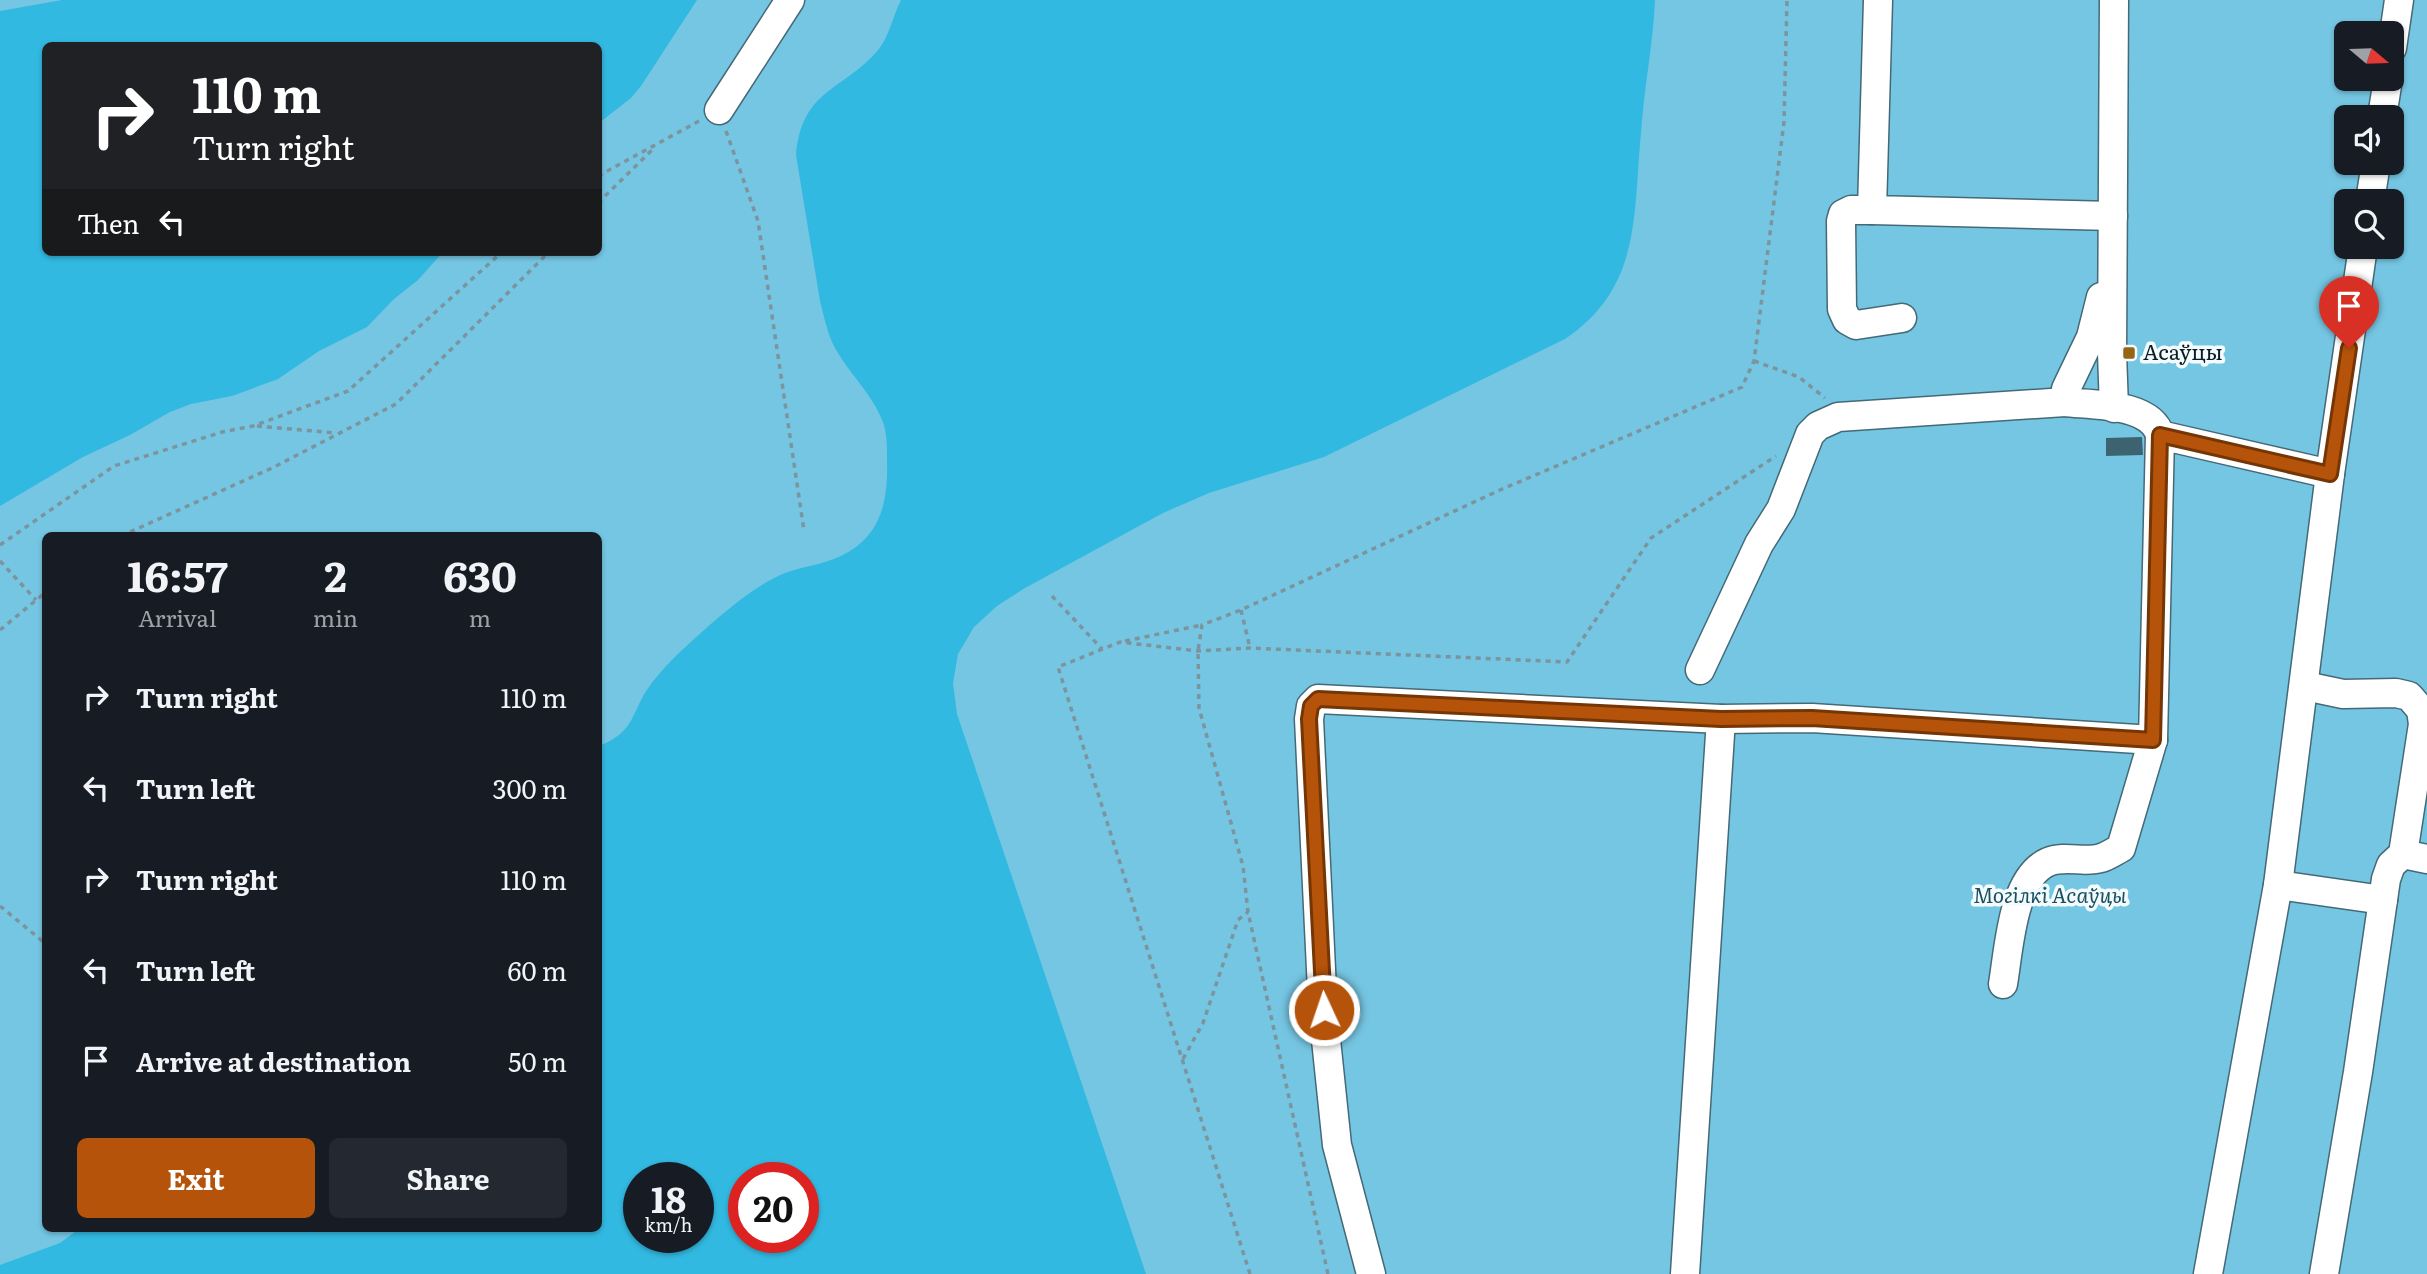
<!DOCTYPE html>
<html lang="en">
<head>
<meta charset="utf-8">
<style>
  body { margin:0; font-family:Literata,serif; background:#242831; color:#f1f3f6; height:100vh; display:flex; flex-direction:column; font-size:26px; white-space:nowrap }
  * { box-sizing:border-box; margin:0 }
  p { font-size:23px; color:#9ea1a6 }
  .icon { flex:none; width:38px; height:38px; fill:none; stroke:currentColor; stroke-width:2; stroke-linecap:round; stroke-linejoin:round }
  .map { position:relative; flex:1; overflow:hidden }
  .panel { position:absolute; left:42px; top:532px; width:560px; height:700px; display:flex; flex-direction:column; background:#171b24; border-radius:10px; box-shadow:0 2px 5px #0004 }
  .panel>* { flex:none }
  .guide { position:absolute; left:42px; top:42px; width:560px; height:214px; border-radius:10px; box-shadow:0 2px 5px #0004; background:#202124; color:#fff; overflow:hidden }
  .needle { width:46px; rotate:109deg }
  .controls { position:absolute; left:2334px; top:21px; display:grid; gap:14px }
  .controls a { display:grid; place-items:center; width:70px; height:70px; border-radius:10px; background:#171b24; box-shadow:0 2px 5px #0004; font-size:35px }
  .speed { position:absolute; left:623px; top:1162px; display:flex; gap:14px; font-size:35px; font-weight:700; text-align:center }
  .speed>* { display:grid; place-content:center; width:91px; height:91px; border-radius:50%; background:#171b24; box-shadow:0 2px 5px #0004; line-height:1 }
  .speed small { font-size:18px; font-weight:400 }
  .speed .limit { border:10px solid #d22; background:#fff; color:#111 }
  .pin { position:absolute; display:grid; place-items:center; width:60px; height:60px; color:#fff; margin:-72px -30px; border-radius:50% 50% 50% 0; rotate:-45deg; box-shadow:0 0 7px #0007 }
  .pin .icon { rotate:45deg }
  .me { position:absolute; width:77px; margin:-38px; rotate:357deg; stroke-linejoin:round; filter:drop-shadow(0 0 5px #0008) }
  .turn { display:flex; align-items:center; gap:24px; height:147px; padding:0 35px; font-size:32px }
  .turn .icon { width:91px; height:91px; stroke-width:2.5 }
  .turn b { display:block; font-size:49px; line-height:60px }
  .then { display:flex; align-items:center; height:66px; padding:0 35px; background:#0003; gap:14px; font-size:26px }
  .eta { display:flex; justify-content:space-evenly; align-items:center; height:119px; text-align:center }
  .eta b { font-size:42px; font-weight:700; line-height:49px }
  .button { display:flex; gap:14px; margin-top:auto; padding:14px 35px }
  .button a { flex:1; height:80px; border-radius:10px; background:#b45309; color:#fff; font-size:28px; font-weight:700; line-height:80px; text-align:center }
  .button a+a { background:#242831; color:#f1f3f6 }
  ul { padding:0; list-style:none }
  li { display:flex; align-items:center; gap:21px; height:91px; padding:0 35px }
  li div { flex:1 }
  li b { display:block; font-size:26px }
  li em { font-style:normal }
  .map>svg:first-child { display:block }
</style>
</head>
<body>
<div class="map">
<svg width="2427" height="1274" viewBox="0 0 2427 1274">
  <rect width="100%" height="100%" fill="#d2f2ff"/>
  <path fill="#75c6e3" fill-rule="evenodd" d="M0,0h2427v1274h-2427zM2347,33h45v46h-45zM46,46h552v206h-552zM2347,117h45v46h-45zM2347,201h45v46h-45zM46,536h552v692h-552zM639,1178h59v59h-59zM744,1178h59v59h-59z"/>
  <g fill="#32b9e1" fill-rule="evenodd">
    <polygon points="62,0 697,0 641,86 631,98 599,123 598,46 46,46 46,252 443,252 418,280 394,299 367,327 319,351 278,379 232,396 191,404 170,412 130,435 83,457 0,506 0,11"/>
    <path d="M901,0h754c-2,45 -11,88 -14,133 -8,82 1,154 -76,206l-241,118 -115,36 -46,20 -138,75 -28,18 -23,21 -16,27 -5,29 4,31 189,560h-1146v-9l60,-22 19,-14 519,-1 1,-482c38,-15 31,-34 52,-62 19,-25 45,-47 68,-67 20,-17 42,-34 66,-44 22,-8 45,-9 65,-22 34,-21 38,-56 37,-93 0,-11 0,-25 -4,-36 -11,-29 -35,-49 -49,-76 -7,-14 -10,-30 -14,-45l-24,-146c6,-67 48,-64 83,-106 11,-15 14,-33 22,-49zM639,1178h59v59h-59zM744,1178h59v59h-59z"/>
  </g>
  <polygon fill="#3e6370" points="2142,437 2143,455 2106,456 2106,438"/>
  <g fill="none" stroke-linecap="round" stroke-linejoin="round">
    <g stroke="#446977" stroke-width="31">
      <g id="minor">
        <polyline points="1878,0 1872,210 2113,216"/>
        <polyline points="2392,48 2399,0"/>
        <polyline points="719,110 790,0"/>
        <polyline points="2382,117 2388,79"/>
        <polyline points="2370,201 2376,163"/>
        <polyline points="1872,210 1851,210 1843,214 1841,221 1842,309 1847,320 1856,325 1902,318"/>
        <path d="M2101,297l-10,40 -25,52 -1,13c27,3 86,1 95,33"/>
        <polyline points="2114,408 2112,353 2114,0"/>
        <polyline points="1700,670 1759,544 1781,509 1810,434 1818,426 1838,417 2065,402"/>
        <polyline points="2305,686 2343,694 2396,693 2409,696 2421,710 2423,724 2403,854 2391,865 2386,879 2358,1072 2324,1274"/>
        <polyline points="2403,854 2427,859"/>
        <polyline points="2278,885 2383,900"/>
        <path d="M2003,984c6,-35 9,-106 45,-122 17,-7 37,1 53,-4 7,-2 14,-7 20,-10l32,-108"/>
        <polyline points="1371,1274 1337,1145 1323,1011 1309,719 1311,706 1318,699 1721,719 1812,718 2153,740 2160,435 2330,474"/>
        <polyline points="1685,1274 1721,719"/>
        <polyline points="2208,1274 2278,885 2330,474 2363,247"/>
      </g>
    </g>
    <g stroke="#7b949e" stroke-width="3.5" stroke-dasharray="5 5" stroke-linecap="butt">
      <polyline points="726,131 758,221 804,531"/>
      <polyline points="598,176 701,120"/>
      <polyline points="598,203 654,148"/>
      <polyline points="1754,361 1799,377 1825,398"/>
      <polyline points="257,426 336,433"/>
      <polyline points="121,536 272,468 396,404 549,252"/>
      <polyline points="0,545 114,466 222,432 253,426 348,391 502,252"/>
      <polyline points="0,561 36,600"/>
      <polyline points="1052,596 1102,649"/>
      <polyline points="1241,610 1250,648"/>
      <polyline points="0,630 46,592"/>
      <polyline points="1125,641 1202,625"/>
      <polyline points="0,906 46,944"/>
      <polyline points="1183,1059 1203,1023 1238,920 1248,912"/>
      <polyline points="1250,1274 1058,667 1120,642 1198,651 1250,648 1567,662 1651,538 1776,456"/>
      <polyline points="1328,1274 1248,912 1243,866 1199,708 1198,651 1202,625 1241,610 1500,490 1742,387 1754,361 1784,122 1787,0"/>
    </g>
    <use href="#minor" stroke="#fff" stroke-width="28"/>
  </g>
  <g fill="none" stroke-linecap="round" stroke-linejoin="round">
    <g stroke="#753606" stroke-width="18">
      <polyline id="route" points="1324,1010 1309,719 1311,706 1318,699 1721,719 1812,718 2153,740 2160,435 2330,474 2349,348"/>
    </g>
    <use href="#route" stroke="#b45309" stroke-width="12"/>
  </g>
  <rect fill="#956415" stroke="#f3fbfe" stroke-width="2.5" x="2122" y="346" width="14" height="14" rx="3.5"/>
  <g text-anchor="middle" stroke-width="7" stroke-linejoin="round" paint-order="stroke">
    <g font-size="21" fill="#0d1c22" stroke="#f3fbfe" text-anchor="start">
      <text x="2143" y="360">Асаўцы</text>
    </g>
    <g font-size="21" font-style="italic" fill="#1c5162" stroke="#f3fbfe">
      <text x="2050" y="903">Могілкі Асаўцы</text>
    </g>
  </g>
</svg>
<div class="controls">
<a><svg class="needle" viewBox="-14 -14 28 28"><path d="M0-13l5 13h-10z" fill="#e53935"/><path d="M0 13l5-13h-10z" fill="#9ea1a6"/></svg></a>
<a><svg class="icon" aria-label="sound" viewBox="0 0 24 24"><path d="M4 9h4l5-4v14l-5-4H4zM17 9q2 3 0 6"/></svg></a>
<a><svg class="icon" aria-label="search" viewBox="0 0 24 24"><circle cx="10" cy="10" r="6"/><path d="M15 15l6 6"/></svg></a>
</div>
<div class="speed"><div>18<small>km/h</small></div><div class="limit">20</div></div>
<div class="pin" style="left:2349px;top:348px;background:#d93025"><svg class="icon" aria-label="arrive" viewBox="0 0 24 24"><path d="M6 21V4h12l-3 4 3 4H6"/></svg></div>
<svg class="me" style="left:1324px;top:1010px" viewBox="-20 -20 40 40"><circle r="17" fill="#b45309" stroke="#fff" stroke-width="3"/><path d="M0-11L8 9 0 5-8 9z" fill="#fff"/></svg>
<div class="guide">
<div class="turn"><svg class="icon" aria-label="right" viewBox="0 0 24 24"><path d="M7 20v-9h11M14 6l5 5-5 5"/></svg><div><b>110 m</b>Turn right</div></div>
<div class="then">Then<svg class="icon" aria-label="left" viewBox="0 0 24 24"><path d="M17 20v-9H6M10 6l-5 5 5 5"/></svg></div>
</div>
<section class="panel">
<div class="eta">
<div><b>16:57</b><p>Arrival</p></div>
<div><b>2</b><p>min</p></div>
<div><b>630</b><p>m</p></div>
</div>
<ul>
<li><svg class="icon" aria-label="right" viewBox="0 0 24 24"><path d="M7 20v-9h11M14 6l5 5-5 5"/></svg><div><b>Turn right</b></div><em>110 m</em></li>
<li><svg class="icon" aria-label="left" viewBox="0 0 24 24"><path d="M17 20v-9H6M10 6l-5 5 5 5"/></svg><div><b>Turn left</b></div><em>300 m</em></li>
<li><svg class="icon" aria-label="right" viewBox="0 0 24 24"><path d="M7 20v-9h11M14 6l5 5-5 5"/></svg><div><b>Turn right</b></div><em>110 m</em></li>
<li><svg class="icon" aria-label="left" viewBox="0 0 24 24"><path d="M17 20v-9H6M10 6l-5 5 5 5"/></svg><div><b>Turn left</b></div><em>60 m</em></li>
<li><svg class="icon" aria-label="arrive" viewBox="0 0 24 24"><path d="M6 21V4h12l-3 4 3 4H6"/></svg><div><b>Arrive at destination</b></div><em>50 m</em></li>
</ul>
<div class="button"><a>Exit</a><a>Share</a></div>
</section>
</div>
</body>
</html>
